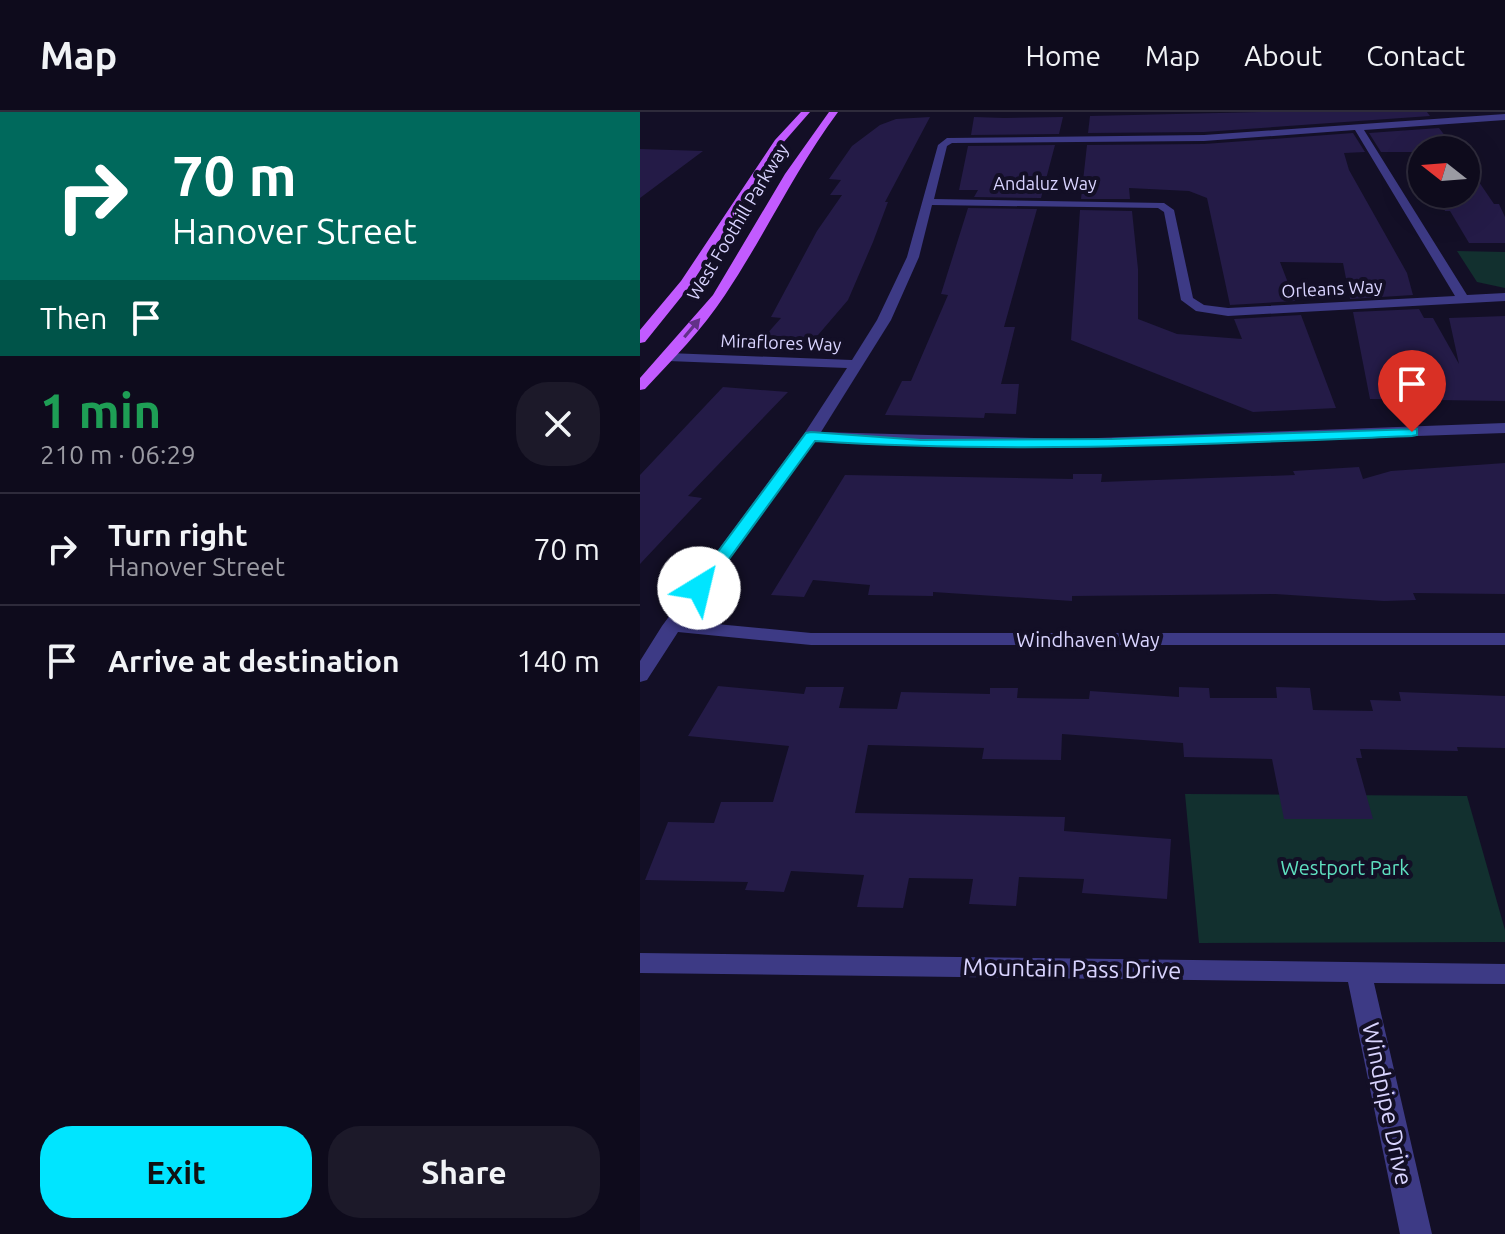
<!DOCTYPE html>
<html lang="en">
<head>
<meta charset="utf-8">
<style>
  body { margin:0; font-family:Ubuntu,sans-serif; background:#1c1929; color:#f1f3f6; height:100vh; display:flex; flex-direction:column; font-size:30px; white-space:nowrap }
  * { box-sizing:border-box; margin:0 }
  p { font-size:26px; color:#9b9ba3 }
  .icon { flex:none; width:44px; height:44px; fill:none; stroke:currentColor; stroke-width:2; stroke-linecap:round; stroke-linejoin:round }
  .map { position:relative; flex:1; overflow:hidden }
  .sheet { display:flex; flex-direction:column; background:#0e0b1c; width:640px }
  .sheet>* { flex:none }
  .banner { background:#00695c; color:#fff; overflow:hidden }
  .needle { width:52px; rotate:287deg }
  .buttons { position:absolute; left:768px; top:24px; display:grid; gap:16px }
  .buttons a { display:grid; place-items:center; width:72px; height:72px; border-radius:50%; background:#0e0b1c; box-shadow:0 8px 32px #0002,0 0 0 2px #2e2b3b; font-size:40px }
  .pin { position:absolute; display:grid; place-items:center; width:68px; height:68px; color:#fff; margin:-82px -34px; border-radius:50% 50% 50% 0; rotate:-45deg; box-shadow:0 0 8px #0007 }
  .pin .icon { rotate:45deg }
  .me { position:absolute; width:88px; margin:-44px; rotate:36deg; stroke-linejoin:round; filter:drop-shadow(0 0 6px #0008) }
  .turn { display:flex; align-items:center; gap:28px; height:168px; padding:0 40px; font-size:36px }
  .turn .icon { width:104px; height:104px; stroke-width:2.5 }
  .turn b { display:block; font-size:56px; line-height:68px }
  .then { display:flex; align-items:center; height:76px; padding:0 40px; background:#0003; gap:16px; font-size:30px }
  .round { display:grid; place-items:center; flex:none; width:84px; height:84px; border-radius:32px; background:#1c1929 }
  .head { display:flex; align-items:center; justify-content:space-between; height:136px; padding:0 40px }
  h1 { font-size:48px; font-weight:700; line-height:60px; color:#1e9e55 }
  .primary-button { display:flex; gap:16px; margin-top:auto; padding:16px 40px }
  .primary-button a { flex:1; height:92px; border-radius:32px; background:#00e5ff; color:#111; font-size:32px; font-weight:700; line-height:92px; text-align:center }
  .primary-button a+a { background:#1c1929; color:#f1f3f6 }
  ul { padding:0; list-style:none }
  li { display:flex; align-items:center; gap:24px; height:112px; padding:0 40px; border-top:2px solid #2e2b3b }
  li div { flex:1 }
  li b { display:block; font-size:30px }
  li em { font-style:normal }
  header { display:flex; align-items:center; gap:48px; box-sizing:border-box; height:112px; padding:0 40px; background:#0e0b1c; border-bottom:2px solid #2e2b3b }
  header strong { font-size:38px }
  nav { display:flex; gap:44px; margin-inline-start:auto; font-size:28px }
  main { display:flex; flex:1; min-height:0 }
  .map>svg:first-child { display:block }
</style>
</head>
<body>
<header>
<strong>Map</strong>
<nav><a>Home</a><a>Map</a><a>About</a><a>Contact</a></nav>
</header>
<main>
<section class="sheet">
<div class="banner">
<div class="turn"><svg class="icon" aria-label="right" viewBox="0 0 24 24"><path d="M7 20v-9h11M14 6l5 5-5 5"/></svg><div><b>70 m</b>Hanover Street</div></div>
<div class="then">Then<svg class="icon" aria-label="arrive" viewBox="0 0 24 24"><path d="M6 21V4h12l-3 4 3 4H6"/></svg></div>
</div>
<div class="head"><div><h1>1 min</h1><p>210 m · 06:29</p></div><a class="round"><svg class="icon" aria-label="close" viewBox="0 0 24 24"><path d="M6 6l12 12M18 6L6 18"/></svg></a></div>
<ul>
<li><svg class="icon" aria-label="right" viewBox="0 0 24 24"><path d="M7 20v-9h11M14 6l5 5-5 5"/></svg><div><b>Turn right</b><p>Hanover Street</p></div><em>70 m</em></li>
<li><svg class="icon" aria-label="arrive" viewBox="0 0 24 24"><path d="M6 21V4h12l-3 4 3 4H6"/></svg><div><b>Arrive at destination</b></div><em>140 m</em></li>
</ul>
<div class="primary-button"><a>Exit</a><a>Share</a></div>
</section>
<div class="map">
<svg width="865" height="1122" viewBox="0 0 865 1122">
  <rect width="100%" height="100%" fill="#130f26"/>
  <g fill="#12302f">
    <polygon points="817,139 865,140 865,176 837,170"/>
    <polygon points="545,682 827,684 865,818 865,830 559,831"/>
  </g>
  <g fill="#241b47">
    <polygon points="621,0 787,0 790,4 564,20 448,21 450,4"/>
    <polygon points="290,5 245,90 248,90 233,130 208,188 178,223 171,227 126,223 141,206 131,205 177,119 202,83 190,83 201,68 189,67 212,34 240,13 256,7"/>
    <polygon points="334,5 364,6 423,5 419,22 331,23"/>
    <polygon points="799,16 816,38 782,38 782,61 778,61 774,40 741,40 729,21"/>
    <polygon points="713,21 725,40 704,41 709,58 767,161 773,183 710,187 703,151 640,150 655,189 590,193 567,86 549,79 489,76 490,87 441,87 447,33 564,32"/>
    <polygon points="415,33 401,86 334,85 338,78 319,78 328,34"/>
    <polygon points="0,37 63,39 0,86"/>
    <polygon points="826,51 854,92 859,92 865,105 865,131 829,131 810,99 805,99 798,82 826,82"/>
    <polygon points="328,96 397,97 364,215 375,215 361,272 379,272 376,302 345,301 344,306 245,303 262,269 271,269 308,183 301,182"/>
    <polygon points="440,98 492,99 498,157 498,207 537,222 602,227 594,207 661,203 696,296 613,300 431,228"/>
    <polygon points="779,197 784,206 793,206 819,252 809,206 865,204 865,289 730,287 713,200"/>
    <polygon points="83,275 148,280 48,384 62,386 0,452 0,363"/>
    <polygon points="865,351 865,482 773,481 776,488 744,489 635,482 432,484 432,489 293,480 293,484 228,483 230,473 173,468 164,485 131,483 205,363 433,367 433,362 462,362 461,370 655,363 653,359 719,355 723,367 751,359"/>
    <polygon points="78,574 164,582 166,575 204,575 199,596 257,597 261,580 350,582 350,576 378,576 377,586 449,587 450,579 539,585 539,575 569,576 570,586 637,586 636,575 670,576 673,598 733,599 730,588 761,589 759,580 865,584 865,636 817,635 818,639 720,637 722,646 716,646 733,707 644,707 632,647 544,645 543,631 422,622 421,648 342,647 344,636 228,633 215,701 425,705 424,719 531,727 527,787 442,781 444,767 379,765 376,794 329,792 333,767 269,766 263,796 217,795 224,763 151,759 144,780 105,778 108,770 5,768 28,710 74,711 81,690 133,690 149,634 48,624"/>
  </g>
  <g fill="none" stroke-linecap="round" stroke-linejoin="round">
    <g fill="#3d3a85" fill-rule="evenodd">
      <path d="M865,2v6l-141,10 103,165 38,-2v8l-277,15 -32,-5 -15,-11 -17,-88 -6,-4 -226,-3 -13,52 -28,63 -70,112 250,7 434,-16v10l-434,15 -256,-7 -130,180 126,12h694v12h-694l-133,-13 -31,48 -7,2v-21l22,-35 142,-192 43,-66 -179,-7 -7,-4 7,-4 184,7 25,-40 30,-63 31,-112 9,-7 257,-3zM715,18l100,166 -227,12 -24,-3 -11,-7 -19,-88 -10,-7 -230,-4 13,-53 5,-3 252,-2z"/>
      <polygon points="0,841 865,852 865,872 734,871 792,1122 760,1122 708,870 0,861"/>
    </g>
    <g fill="#c25bff" fill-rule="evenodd">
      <polygon points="161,0 170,0 142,32 50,174 5,230 0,231 0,218 41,169 135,28"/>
      <path d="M189,0h9c-43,58 -73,123 -113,183 -23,35 -52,64 -80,94l-5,1v-12l73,-83 72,-121z"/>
    </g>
  </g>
  <defs><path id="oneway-solid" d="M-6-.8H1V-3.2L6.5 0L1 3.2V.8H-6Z" transform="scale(2)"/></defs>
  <use fill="#623188" href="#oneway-solid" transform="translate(52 216) rotate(-50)"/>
  <path fill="#00e5ff" stroke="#0095a6" stroke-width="2" d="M777,317v6l-5,1c-199,8 -398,18 -597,5l-110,151h-12l-2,-4 115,-155 5,-1 110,8 191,-1z"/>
  <g text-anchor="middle" stroke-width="8" stroke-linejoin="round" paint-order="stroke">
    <g font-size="18" fill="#d9d4ff" stroke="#130f26">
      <text x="405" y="78">Andaluz Way</text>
      <text transform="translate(98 110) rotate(-59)" y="6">West Foothill Parkway</text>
      <text transform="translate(692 177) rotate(-3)" y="6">Orleans Way</text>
      <text transform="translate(141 231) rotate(2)" y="6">Miraflores Way</text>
    </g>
    <g font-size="20" fill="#d9d4ff" stroke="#130f26">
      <text x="448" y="535">Windhaven Way</text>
    </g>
    <g font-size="20" fill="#5fe0c0" stroke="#130f26">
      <text x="705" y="763">Westport Park</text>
    </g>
    <g font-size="24" fill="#d9d4ff" stroke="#130f26">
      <text transform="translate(432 857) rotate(1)" y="8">Mountain Pass Drive</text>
      <text transform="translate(747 992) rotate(78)" y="8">Windpipe Drive</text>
    </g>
  </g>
</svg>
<div class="buttons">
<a><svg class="needle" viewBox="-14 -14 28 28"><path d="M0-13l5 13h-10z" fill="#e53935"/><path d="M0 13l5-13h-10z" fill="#9b9ba3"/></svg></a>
</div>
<div class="pin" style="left:772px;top:320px;background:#d93025"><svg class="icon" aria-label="arrive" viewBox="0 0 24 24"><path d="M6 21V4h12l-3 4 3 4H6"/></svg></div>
<svg class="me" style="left:59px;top:476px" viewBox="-20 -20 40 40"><circle r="19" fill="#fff"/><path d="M0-13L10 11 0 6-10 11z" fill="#00e5ff"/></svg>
</div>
</main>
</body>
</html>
